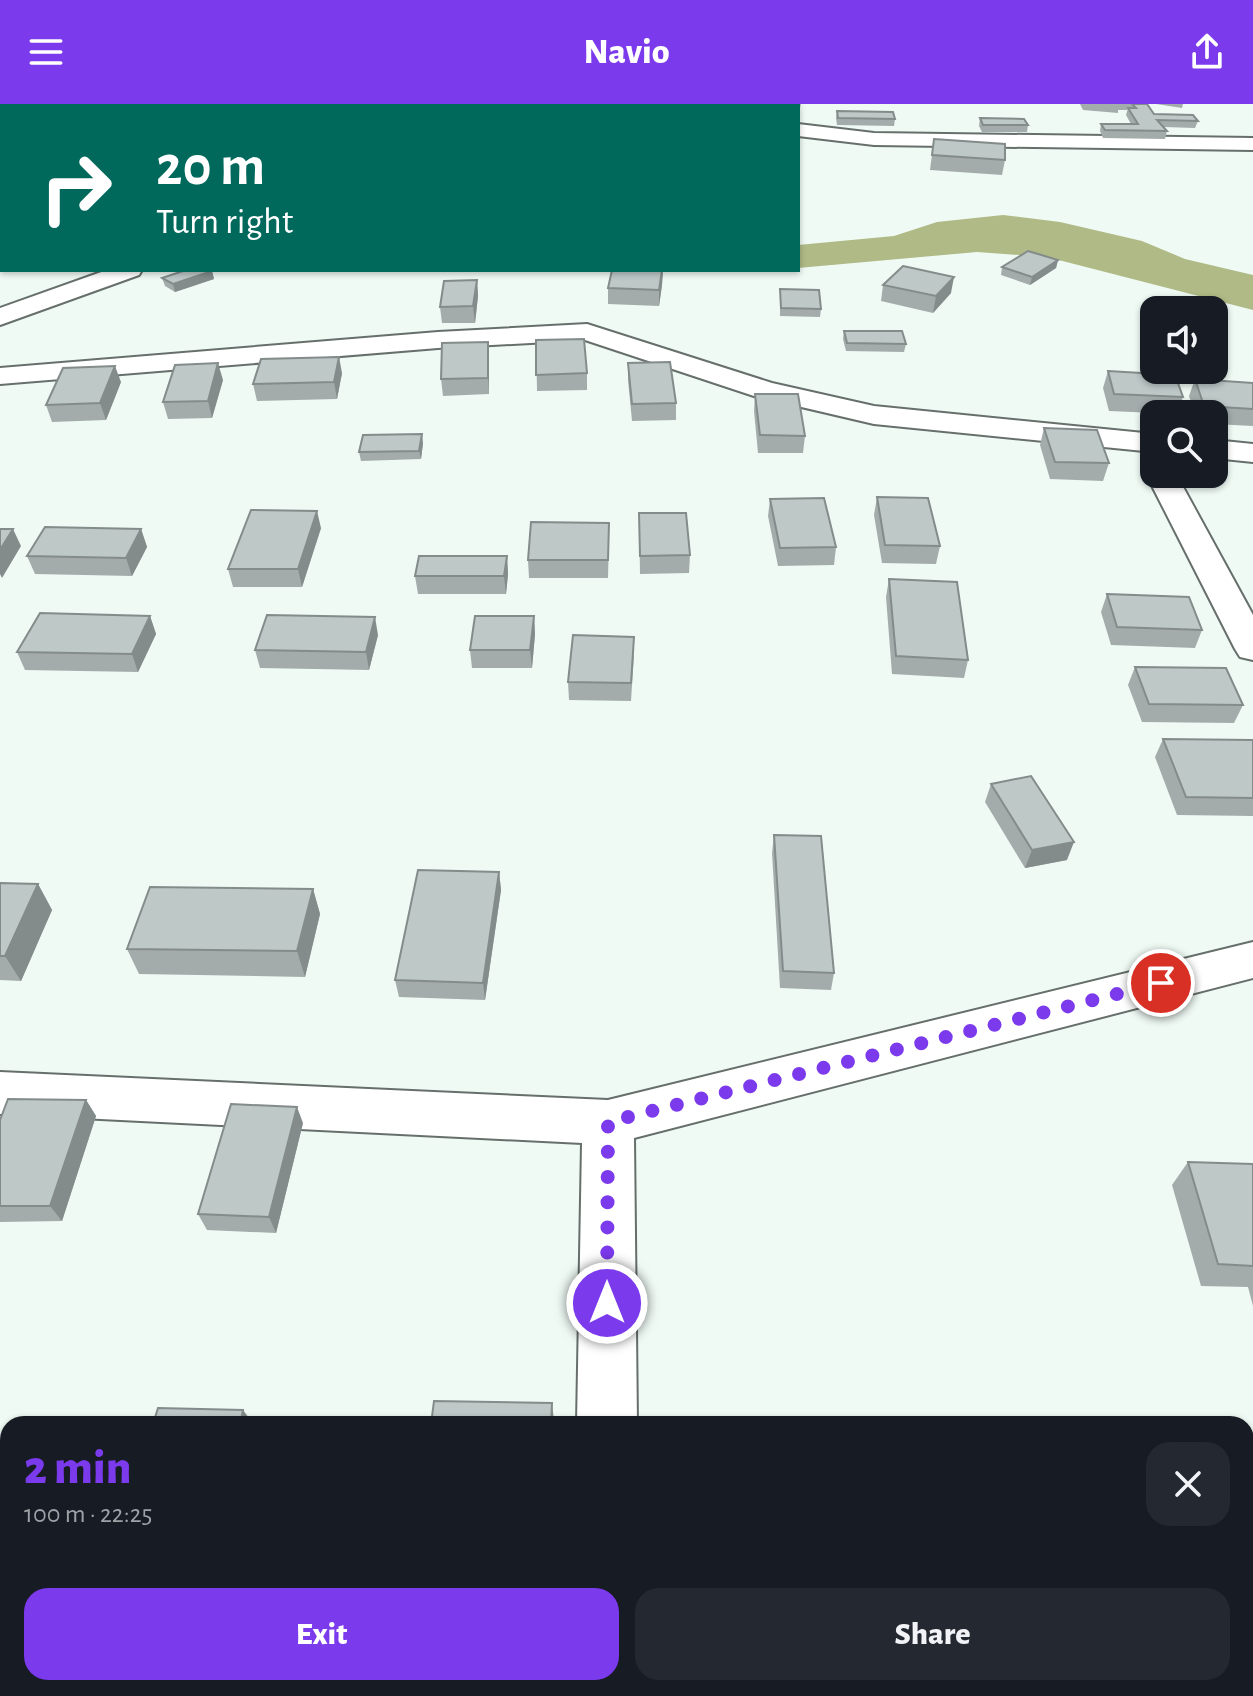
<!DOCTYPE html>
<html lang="en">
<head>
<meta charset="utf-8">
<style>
  body { margin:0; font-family:"Alegreya Sans",sans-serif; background:#242831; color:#f1f3f6; height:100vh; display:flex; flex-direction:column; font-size:30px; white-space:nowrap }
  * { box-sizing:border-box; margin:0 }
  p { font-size:26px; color:#9ea1a6 }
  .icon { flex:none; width:44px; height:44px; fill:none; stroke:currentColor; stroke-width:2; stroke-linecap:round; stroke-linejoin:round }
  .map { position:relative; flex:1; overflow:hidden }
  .details { position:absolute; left:0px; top:1312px; width:1254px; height:280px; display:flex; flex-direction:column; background:#171b24; border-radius:24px 24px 0 0; box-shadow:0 2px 6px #0004 }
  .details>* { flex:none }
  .guide { position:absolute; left:0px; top:0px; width:800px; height:168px; box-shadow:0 2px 6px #0004; background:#00695c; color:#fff; overflow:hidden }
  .controls { position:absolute; left:1140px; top:192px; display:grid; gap:16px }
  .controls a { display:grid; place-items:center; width:88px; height:88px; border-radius:16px; background:#171b24; box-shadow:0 2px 6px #0004; font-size:40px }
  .pin { position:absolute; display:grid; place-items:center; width:68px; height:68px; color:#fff; margin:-34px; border:4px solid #fff; border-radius:50%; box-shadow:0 2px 8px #0007 }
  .me { position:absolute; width:88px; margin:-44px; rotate:0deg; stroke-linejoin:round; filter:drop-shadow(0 0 6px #0008) }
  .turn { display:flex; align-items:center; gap:28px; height:168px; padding:0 24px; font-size:36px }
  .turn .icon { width:104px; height:104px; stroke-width:2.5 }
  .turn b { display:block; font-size:56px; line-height:68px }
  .round { display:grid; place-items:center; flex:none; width:84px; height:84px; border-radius:24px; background:#242831 }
  .head { display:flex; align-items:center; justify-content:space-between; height:136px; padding:0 24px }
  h1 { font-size:48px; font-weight:800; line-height:60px; color:#7c3aed }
  .cta { display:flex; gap:16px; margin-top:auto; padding:16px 24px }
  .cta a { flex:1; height:92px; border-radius:24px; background:#7c3aed; color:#fff; font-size:32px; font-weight:800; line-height:92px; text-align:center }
  .cta a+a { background:#242831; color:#f1f3f6 }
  header { display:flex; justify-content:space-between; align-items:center; height:104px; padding:0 24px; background:#7c3aed; color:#fff; font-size:36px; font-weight:800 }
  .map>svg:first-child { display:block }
</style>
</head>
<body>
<header><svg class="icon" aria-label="menu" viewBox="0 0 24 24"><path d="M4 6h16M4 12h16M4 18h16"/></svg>Navio<svg class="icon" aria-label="share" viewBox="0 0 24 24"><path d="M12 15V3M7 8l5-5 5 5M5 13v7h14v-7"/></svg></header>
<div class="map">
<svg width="1253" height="1592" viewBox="0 0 1253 1592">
  <rect width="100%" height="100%" fill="#effaf5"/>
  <polygon fill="#b0ba86" points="1003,111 1060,118 1142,137 1185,155 1253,171 1253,206 1047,153 977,148 798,164 798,141 894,132 937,118"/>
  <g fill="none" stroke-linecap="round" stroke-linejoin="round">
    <g stroke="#666f6b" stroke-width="4">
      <g id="minor">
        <polygon points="604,0 635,0 637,2 606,2"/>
        <polygon points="798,20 874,29 1253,34 1253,46 874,41 798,32"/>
        <polygon points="107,166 142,166 139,171 0,221 0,204"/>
        <polygon points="587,220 772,279 874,302 1154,330 1154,348 874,320 754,292 585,236 438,244 0,280 0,264 438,228"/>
        <polygon points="1214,336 1253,340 1253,358 1214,354"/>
        <polygon points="1154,362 1154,370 1176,370 1253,511 1253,556 1240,553 1235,545 1146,370"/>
        <polygon points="1253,838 1253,874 634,1034 637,1320 577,1320 582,1039 0,1010 0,968 608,996"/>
        <rect x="571" y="1584" width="68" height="8"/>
      </g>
    </g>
    <use href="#minor" fill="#fff" fill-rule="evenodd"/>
  </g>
  <g fill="#a3acab">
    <polygon points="295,0 326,0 320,2 301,2"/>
    <polygon points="782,0 801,0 800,4 798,4 798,2 782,2"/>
    <polygon points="1080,0 1147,0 1154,10 1198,17 1195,24 1164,23 1167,27 1165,35 1103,34 1100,27 1101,20 1131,20 1126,11 1128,4 1127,6 1118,6 1118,9 1083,6"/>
    <polygon points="1156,0 1183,0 1182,4"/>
    <polygon points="837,7 895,15 894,22 837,21 836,14"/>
    <polygon points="980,14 1028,21 1027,28 982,28 979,22"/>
    <polygon points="934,35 1005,56 1002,71 930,66"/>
    <polygon points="1058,156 1056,164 1030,181 1001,171 1002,163"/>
    <polygon points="663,166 662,181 659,202 608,200 608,184"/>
    <polygon points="212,167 214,175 175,188 165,182 162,174"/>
    <polygon points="477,176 478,192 475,219 442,219 440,203"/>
    <polygon points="883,181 951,189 933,209 881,197"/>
    <polygon points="780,185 821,205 820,213 780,212"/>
    <polygon points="844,227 906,240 904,248 846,247 843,235"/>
    <polygon points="536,236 587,269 587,286 537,287"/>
    <polygon points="488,238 489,290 443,292 441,275"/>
    <polygon points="628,259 676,299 676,316 632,317 628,276"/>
    <polygon points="1108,267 1183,293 1177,310 1109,307 1103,284"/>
    <polygon points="342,269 337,295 257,297 253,280"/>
    <polygon points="1195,275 1253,279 1253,322 1214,320 1214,310 1195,310 1189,292"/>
    <polygon points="223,276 212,314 168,315 163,298"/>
    <polygon points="121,278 106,316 52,318 46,301"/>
    <polygon points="755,290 805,332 803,349 758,349 754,307"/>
    <polygon points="1044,324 1109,359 1103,377 1050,375 1040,341"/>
    <polygon points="423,339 421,355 361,357 359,348"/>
    <polygon points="877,393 940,442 936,460 882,459 874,411"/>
    <polygon points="770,395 836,443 834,461 778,462 768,412"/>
    <polygon points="639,409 690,451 689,469 640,470"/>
    <polygon points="321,424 302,483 233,483 228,465"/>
    <polygon points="141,425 147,443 132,472 35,470 27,452"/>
    <polygon points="609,436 608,474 529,474 528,456"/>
    <polygon points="507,452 508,470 506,490 418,490 415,472"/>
    <polygon points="889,475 968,556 964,574 892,570 886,493"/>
    <polygon points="1107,490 1202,526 1195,544 1111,541 1101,508"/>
    <polygon points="150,512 156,530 138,568 25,566 17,548"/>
    <polygon points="534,512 535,530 532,564 472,564 470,546"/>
    <polygon points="378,531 369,566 260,564 255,546"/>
    <polygon points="634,551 631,597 569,596 568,578"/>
    <polygon points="1135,563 1243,601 1234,619 1142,618 1128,581"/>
    <polygon points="1163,635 1253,636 1253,712 1177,711 1155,653"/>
    <polygon points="991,680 1067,756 1025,764 985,698"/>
    <polygon points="774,731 834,869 831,886 780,884 772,749"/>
    <polygon points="499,768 501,786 485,896 399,893 395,876"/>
    <polygon points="0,779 38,780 52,806 21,877 0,876"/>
    <polygon points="313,785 320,810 305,873 139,870 127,845"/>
    <polygon points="86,996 96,1012 62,1117 0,1118 0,1016"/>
    <polygon points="303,1019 276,1129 207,1126 198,1110"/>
    <polygon points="1188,1058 1253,1060 1253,1202 1248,1183 1201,1182 1172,1081"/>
    <polygon points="1253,1448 1253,1592 936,1592 934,1584 1246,1584"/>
  </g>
  <g fill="#848c8b">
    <polygon points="310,0 326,0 320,2 311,2"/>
    <polygon points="1058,156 1056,164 1030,181 1032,173"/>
    <polygon points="663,166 662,181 659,202 659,186"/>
    <polygon points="212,167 214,175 175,188 173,180"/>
    <polygon points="954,173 951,189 933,209 936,192"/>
    <polygon points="477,176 478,192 475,219 473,202"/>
    <polygon points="488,238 489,254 489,290 488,274"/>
    <polygon points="339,253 342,269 337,295 334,278"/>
    <polygon points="218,259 223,276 212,314 208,297"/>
    <polygon points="115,262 121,278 106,316 100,299"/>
    <polygon points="422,330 423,339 421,355 419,347"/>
    <polygon points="317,407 321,424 302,483 298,465"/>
    <polygon points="13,425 21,442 2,474 0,470 0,446"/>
    <polygon points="141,425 147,443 132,472 126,454"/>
    <polygon points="507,452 508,470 506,490 504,472"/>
    <polygon points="150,512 156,530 138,568 132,550"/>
    <polygon points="534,512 535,530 532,564 530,546"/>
    <polygon points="375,513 378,531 369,566 366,548"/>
    <polygon points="1074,738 1067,756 1025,764 1032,746"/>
    <polygon points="499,768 501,786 485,896 483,879"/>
    <polygon points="38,780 52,806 21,877 5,852"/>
    <polygon points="313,785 320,810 305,873 297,847"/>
    <polygon points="86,996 96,1012 62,1117 50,1102"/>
    <polygon points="297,1003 303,1019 276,1129 269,1113"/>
    <polygon points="552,1299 554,1317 554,1320 551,1320"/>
    <polygon points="243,1306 252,1318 251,1320 240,1320"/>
  </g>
  <g fill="#bdc8c7" stroke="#848c8b" stroke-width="2">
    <polygon points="1132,0 1147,0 1154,10 1193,11 1198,17 1157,16 1167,27 1105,26 1101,20 1138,20 1128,4 1136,4"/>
    <polygon points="837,7 893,8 895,15 838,14"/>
    <polygon points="980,14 1024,15 1028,21 983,21"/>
    <polygon points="934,35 1005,40 1005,56 932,51"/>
    <polygon points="1028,147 1058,156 1032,173 1002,163"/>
    <polygon points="903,162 954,173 936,192 883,181"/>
    <polygon points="186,166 210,166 212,167 173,180 162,174"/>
    <polygon points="612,166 662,166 659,186 608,184"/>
    <polygon points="477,176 473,202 440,203 444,177"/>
    <polygon points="780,185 819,186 821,205 781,204"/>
    <polygon points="844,227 902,227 906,240 847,239"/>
    <polygon points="584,235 587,269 536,271 536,236"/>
    <polygon points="488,238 488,274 441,275 442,239"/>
    <polygon points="339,253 334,278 253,280 261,255"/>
    <polygon points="670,258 676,299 632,300 628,259"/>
    <polygon points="218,259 208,297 163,298 175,261"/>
    <polygon points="115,262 100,299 46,301 63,264"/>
    <polygon points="1108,267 1175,271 1183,293 1114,290"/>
    <polygon points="1195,275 1253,279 1253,305 1204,302"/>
    <polygon points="755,290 798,290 805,332 760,331"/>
    <polygon points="1044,324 1097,326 1109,359 1055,358"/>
    <polygon points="422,330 419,347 359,348 363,331"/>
    <polygon points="877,393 928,394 940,442 885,441"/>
    <polygon points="824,394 836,443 780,444 770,395"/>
    <polygon points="251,406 317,407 298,465 228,465"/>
    <polygon points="639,409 686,409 690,451 640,452"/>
    <polygon points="531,418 609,419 608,456 528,456"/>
    <polygon points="45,423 141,425 126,454 27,452"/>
    <polygon points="0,425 13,425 0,446"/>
    <polygon points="419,452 507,452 504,472 415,472"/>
    <polygon points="889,475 957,478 968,556 896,552"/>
    <polygon points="1107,490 1189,493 1202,526 1117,523"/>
    <polygon points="40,509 150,512 132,550 17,548"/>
    <polygon points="267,511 375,513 366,548 255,546"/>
    <polygon points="475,512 534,512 530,546 470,546"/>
    <polygon points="573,531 634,533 631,579 568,578"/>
    <polygon points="1135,563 1226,564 1243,601 1149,600"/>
    <polygon points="1163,635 1253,636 1253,694 1186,693"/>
    <polygon points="1031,672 1074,738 1032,746 991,680"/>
    <polygon points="774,731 821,732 834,869 783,867"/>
    <polygon points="418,766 499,768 483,879 395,876"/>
    <polygon points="0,779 38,780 5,852 0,852"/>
    <polygon points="150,783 313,785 297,847 127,845"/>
    <polygon points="8,995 86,996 50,1102 0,1102 0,1016"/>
    <polygon points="231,1000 297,1003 269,1113 198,1110"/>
    <polygon points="1188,1058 1253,1060 1253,1162 1218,1160"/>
    <polygon points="434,1297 552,1299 551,1320 431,1320"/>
    <polygon points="158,1304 243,1306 240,1320 153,1320"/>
    <rect x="1246" y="1448" width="7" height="136"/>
    <polygon points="668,1584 739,1584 740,1592 668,1592"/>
  </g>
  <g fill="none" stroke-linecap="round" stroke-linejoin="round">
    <polyline stroke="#7c3aed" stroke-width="14" stroke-dasharray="0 25.2" points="607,1199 608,1018 1161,879"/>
  </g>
</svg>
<div class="controls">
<a><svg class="icon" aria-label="sound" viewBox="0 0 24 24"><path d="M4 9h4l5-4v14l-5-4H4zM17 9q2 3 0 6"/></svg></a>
<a><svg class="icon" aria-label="search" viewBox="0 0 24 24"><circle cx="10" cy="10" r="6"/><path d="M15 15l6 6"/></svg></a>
</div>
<div class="pin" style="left:1161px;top:879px;background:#d93025"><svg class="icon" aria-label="arrive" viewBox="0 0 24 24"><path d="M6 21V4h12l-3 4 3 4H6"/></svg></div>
<svg class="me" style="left:607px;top:1199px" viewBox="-20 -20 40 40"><circle r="17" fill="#7c3aed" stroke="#fff" stroke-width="3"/><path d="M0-11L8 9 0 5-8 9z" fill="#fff"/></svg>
<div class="guide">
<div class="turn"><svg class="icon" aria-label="right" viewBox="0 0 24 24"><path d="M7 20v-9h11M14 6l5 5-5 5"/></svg><div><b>20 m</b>Turn right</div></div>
</div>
<section class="details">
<div class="head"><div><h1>2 min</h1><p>100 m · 22:25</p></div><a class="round"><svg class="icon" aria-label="close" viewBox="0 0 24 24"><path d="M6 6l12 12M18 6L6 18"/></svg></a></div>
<div class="cta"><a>Exit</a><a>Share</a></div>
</section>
</div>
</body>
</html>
